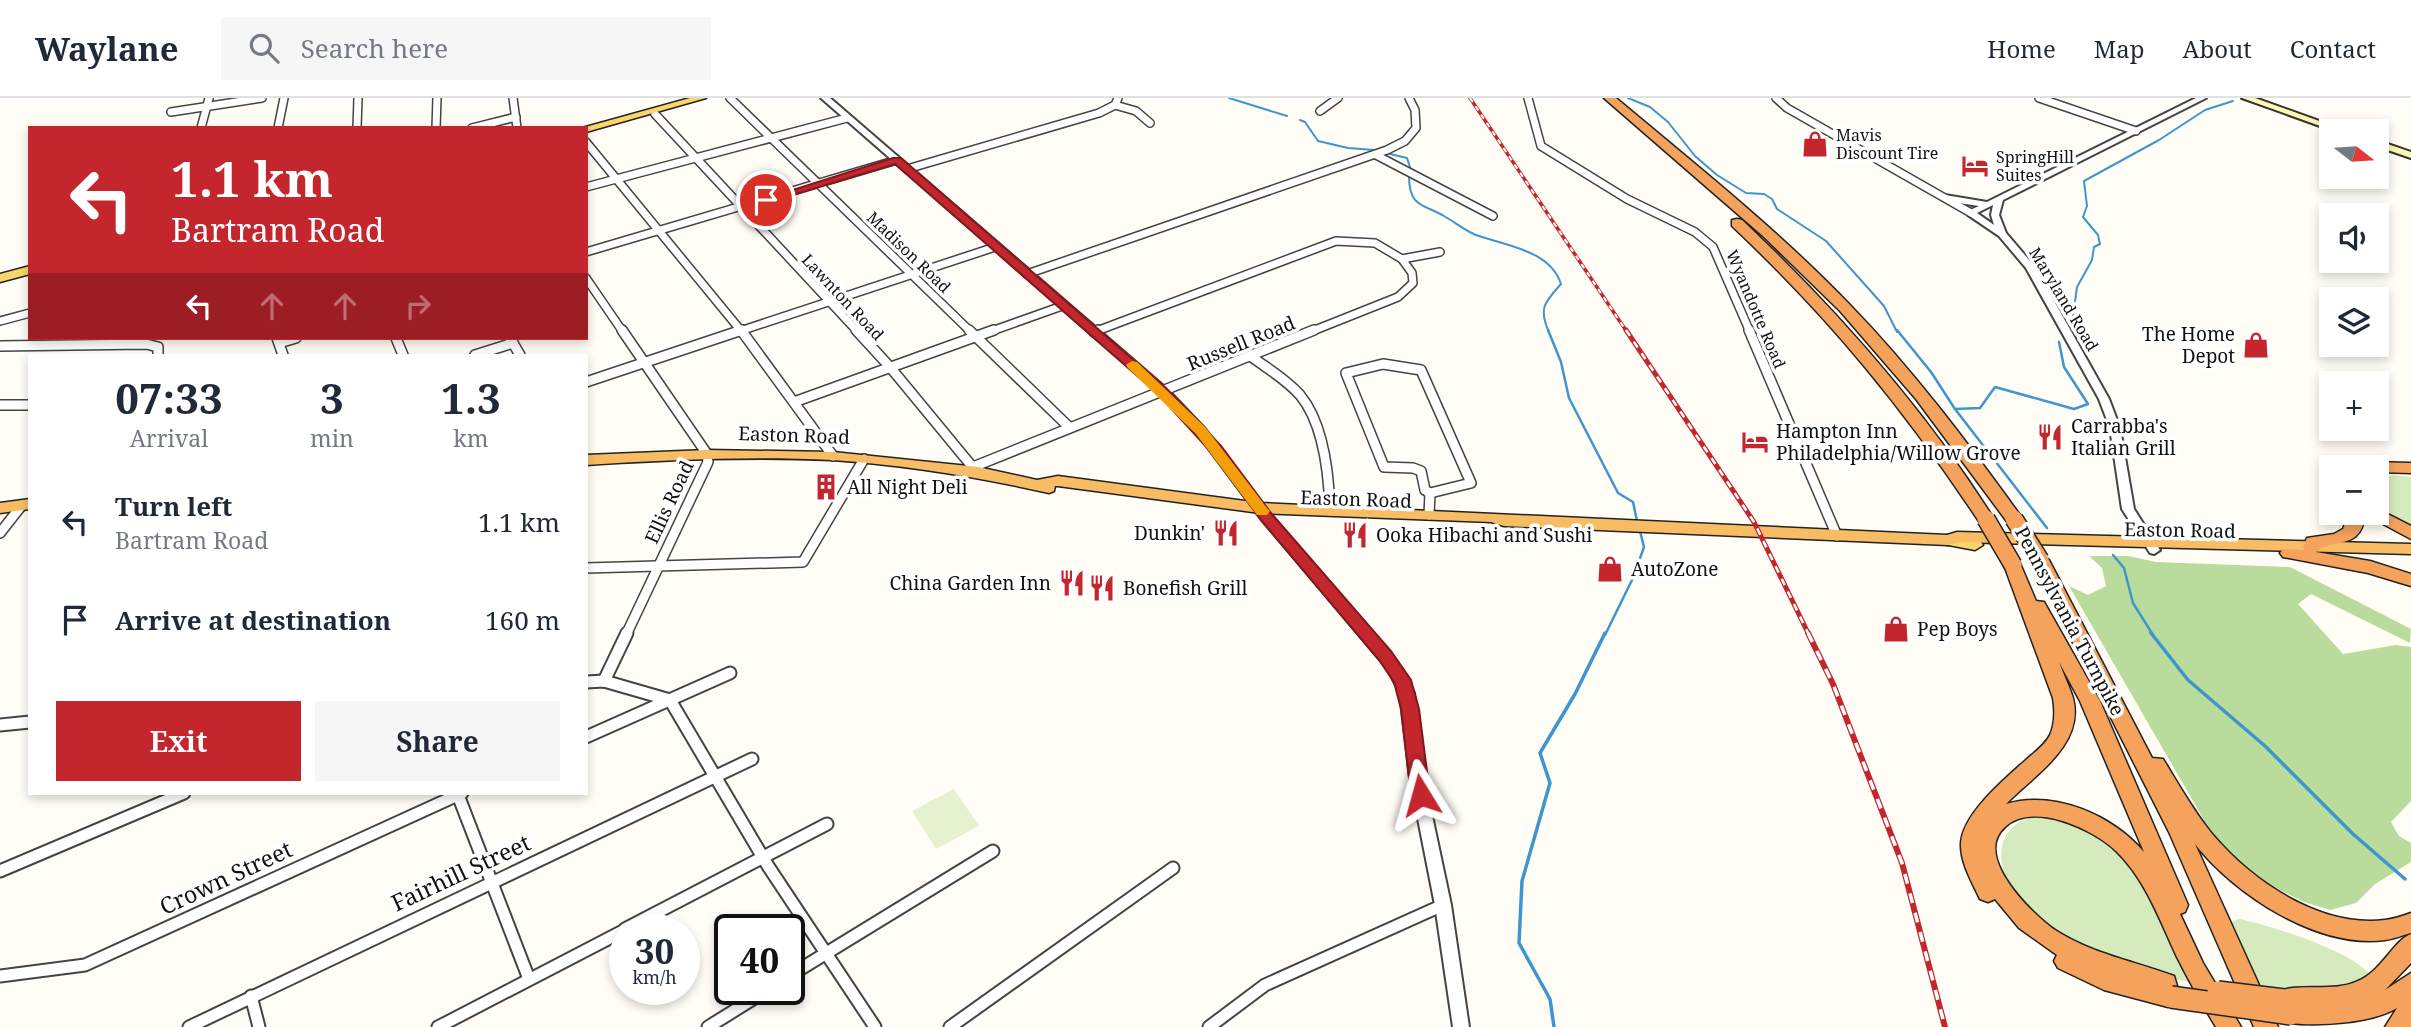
<!DOCTYPE html>
<html lang="en">
<head>
<meta charset="utf-8">
<style>
  body { margin:0; font-family:"Noto Serif",serif; background:#f6f6f7; color:#1f2937; height:100vh; display:flex; flex-direction:column; font-size:26px; white-space:nowrap }
  * { box-sizing:border-box; margin:0 }
  p { font-size:23px; color:#747a83 }
  .icon { flex:none; width:38px; height:38px; fill:none; stroke:currentColor; stroke-width:2; stroke-linecap:round; stroke-linejoin:round }
  .map { position:relative; flex:1; overflow:hidden }
  .sheet { position:absolute; left:28px; top:256px; width:560px; height:441px; display:flex; flex-direction:column; background:#fff; border-radius:0px; box-shadow:0 4px 10px #0003 }
  .sheet>* { flex:none }
  .hud { position:absolute; left:28px; top:28px; width:560px; height:214px; border-radius:0px; box-shadow:0 4px 10px #0003; background:#c4262e; color:#fff; overflow:hidden }
  .needle { width:46px; rotate:107deg }
  .fabs { position:absolute; left:2319px; top:21px; display:grid; gap:14px }
  .fabs a { display:grid; place-items:center; width:70px; height:70px; border-radius:0px; background:#fff; box-shadow:0 4px 10px #0003; font-size:35px }
  .speed { position:absolute; left:609px; top:816px; display:flex; gap:14px; font-size:35px; font-weight:700; text-align:center }
  .speed>* { display:grid; place-content:center; width:91px; height:91px; border-radius:50%; background:#fff; box-shadow:0 4px 10px #0003; line-height:1 }
  .speed small { font-size:18px; font-weight:400 }
  .speed .limit { border:4px solid #111; border-radius:10px; background:#fff; color:#111 }
  .pin { position:absolute; display:grid; place-items:center; width:60px; height:60px; color:#fff; margin:-30px; border:4px solid #fff; border-radius:50%; box-shadow:0 2px 7px #0007 }
  .me { position:absolute; width:77px; margin:-38px; rotate:352deg; stroke-linejoin:round; filter:drop-shadow(0 0 5px #0008) }
  .turn { display:flex; align-items:center; gap:24px; height:147px; padding:0 28px; font-size:32px }
  .turn .icon { width:91px; height:91px; stroke-width:2.5 }
  .turn b { display:block; font-size:49px; line-height:60px }
  .lanes { display:flex; align-items:center; height:66px; padding:0 28px; background:#0003; justify-content:center; gap:35px; direction:ltr }
  .lanes .off { opacity:.35 }
  .eta { display:flex; justify-content:space-evenly; align-items:center; height:119px; text-align:center }
  .eta b { font-size:42px; font-weight:700; line-height:49px }
  .button { display:flex; gap:14px; margin-top:auto; padding:14px 28px }
  .button a { flex:1; height:80px; border-radius:0px; background:#c4262e; color:#fff; font-size:28px; font-weight:700; line-height:80px; text-align:center }
  .button a+a { background:#f6f6f7; color:#1f2937 }
  ul { padding:0; list-style:none }
  li { display:flex; align-items:center; gap:21px; height:98px; padding:0 28px }
  li div { flex:1 }
  li b { display:block; font-size:26px }
  li em { font-style:normal }
  header { display:flex; align-items:center; gap:42px; box-sizing:border-box; height:98px; padding:0 35px; background:#fff; border-bottom:2px solid #e0e1e3 }
  header strong { font-size:33px }
  nav { display:flex; gap:38px; margin-inline-start:auto; font-size:24px }
  .search { width:490px; height:63px; background:#f6f6f7; display:flex; align-items:center; gap:18px; box-sizing:border-box; padding:0 24px; border-radius:0px; color:#747a83; font-size:26px }
  .map>svg:first-child { display:block }
</style>
</head>
<body>
<header>
<strong>Waylane</strong>
<div class="search"><svg class="icon" aria-label="search" viewBox="0 0 24 24"><circle cx="10" cy="10" r="6"/><path d="M15 15l6 6"/></svg>Search here</div>
<nav><a>Home</a><a>Map</a><a>About</a><a>Contact</a></nav>
</header>
<div class="map">
<svg width="2411" height="929" viewBox="0 0 2411 929">
  <rect width="100%" height="100%" fill="#fffdf5"/>
  <g fill="#d5ebbd">
    <polygon points="2394,377 2411,379 2411,430 2377,407 2376,381"/>
    <path d="M2036,718c95,4 119,93 153,166 -19,-4 -39,-8 -57,-14 -44,-16 -141,-64 -130,-122 4,-17 17,-27 34,-30z"/>
    <path d="M2240,821c28,6 117,33 130,57l-11,10 -100,8 -29,-68 3,-5z"/>
  </g>
  <polygon fill="#b9dc9c" points="2089,458 2128,458 2156,464 2290,469 2411,531 2410,545 2311,496 2298,506 2343,556 2396,547 2411,549 2411,703 2391,724 2399,738 2411,745 2411,764 2375,786 2356,805 2330,812 2304,804 2266,785 2233,760 2208,729 2069,488 2088,497 2106,488 2102,470"/>
  <polygon fill="#e6f2cf" points="954,691 979,728 936,751 912,713"/>
  <g fill="none" stroke-linecap="round" stroke-linejoin="round">
    <g stroke="#3f96cf" stroke-width="2">
      <polyline points="1229,0 1287,18"/>
      <polyline points="1628,0 1650,9 1668,24 1695,58 1717,77 1746,95 1764,96 1772,101 1777,111 1826,143 1884,208 1897,234"/>
      <polyline points="1300,22 1305,24 1318,43 1348,50 1374,52"/>
      <polyline points="1390,56 1407,60 1411,72"/>
      <path d="M1409,78c0,31 14,28 35,40 11,6 20,14 32,19 30,11 74,15 85,49 -16,18 -23,24 -12,48"/>
      <polyline points="2072,225 2077,189 2092,162 2094,149 2100,146 2098,137 2083,119 2087,108 2084,83 2159,42 2205,12 2233,3"/>
    </g>
    <g stroke="#3f96cf" stroke-width="2.5">
      <polyline points="1548,232 1561,264 1569,300 1618,395 1633,404 1637,423"/>
      <polyline points="1897,232 1931,274 1955,311 2047,430"/>
      <polyline points="1955,311 1980,310 1995,289 2074,311 2088,306 2064,269 2059,244"/>
      <polyline points="2113,457 2124,470 2133,505 2153,537"/>
      <polyline points="1605,537 1633,480 1644,449 1640,433"/>
    </g>
    <g stroke="#3f96cf" stroke-width="3.5">
      <polyline points="2151,535 2188,582 2265,648 2353,736 2405,781"/>
      <polyline points="1554,929 1550,901 1519,845 1522,783 1550,685 1540,655 1575,596 1605,535"/>
    </g>
    <g stroke="#444" stroke-width="10">
      <g id="minor-far2">
        <polyline points="513,0 517,30"/>
        <polyline points="730,0 971,234"/>
        <polyline points="1528,0 1541,48 1627,101 1695,134 1713,149 1750,234"/>
        <polyline points="1776,0 1787,10 1971,115"/>
        <polyline points="2039,0 2136,33"/>
        <polyline points="1115,7 1136,13 1150,25"/>
        <polyline points="1320,13 1338,0"/>
        <polyline points="171,14 262,0"/>
        <polyline points="655,16 858,234"/>
        <polyline points="201,30 209,0"/>
        <polyline points="278,30 284,0"/>
        <polyline points="357,30 358,0"/>
        <polyline points="436,30 437,0"/>
        <polyline points="472,30 516,19"/>
        <polyline points="586,44 742,234"/>
        <polyline points="1376,57 1493,118"/>
        <polyline points="907,71 1099,15 1115,7 1118,0"/>
        <polyline points="586,89 847,20"/>
        <polyline points="586,154 897,62"/>
        <polyline points="1027,176 1387,52 1405,43 1416,30 1415,12 1409,0"/>
        <polyline points="586,180 623,234"/>
        <polyline points="0,223 30,215"/>
        <polyline points="737,234 995,149"/>
        <polyline points="989,234 1062,208"/>
        <polyline points="1094,234 1336,143 1375,145 1402,161 1440,154"/>
        <polyline points="1310,234 1398,199 1413,185 1412,175 1402,161"/>
      </g>
    </g>
    <g stroke="#444" stroke-width="12">
      <g id="minor-far1">
        <polyline points="622,232 707,356 708,364 626,537"/>
        <polyline points="741,232 833,358"/>
        <polyline points="856,232 890,269 975,372"/>
        <polyline points="969,232 1069,329"/>
        <polyline points="1749,232 1837,438"/>
        <polyline points="1094,234 1098,232"/>
        <polyline points="277,240 283,257"/>
        <polyline points="396,240 403,257"/>
        <polyline points="510,240 520,257"/>
        <polyline points="279,245 296,240"/>
        <polyline points="0,248 146,246 158,249 158,257"/>
        <polyline points="475,257 513,245"/>
        <path d="M1252,259c16,12 34,22 48,38 24,29 29,80 30,116"/>
        <polygon points="1383,266 1421,272 1471,385 1430,395 1425,392 1421,373 1413,370 1384,369 1346,275"/>
        <polyline points="586,284 742,232"/>
        <polyline points="794,304 994,232"/>
        <polyline points="0,307 30,307"/>
        <polyline points="973,369 1314,232"/>
        <polyline points="1429,417 1430,395"/>
        <polyline points="0,435 22,407"/>
        <polyline points="586,470 803,464 864,361"/>
      </g>
    </g>
    <g stroke="#444" stroke-width="15">
      <g id="minor">
        <polyline points="604,583 627,535"/>
        <polyline points="586,584 604,583 670,602 768,768 875,929"/>
        <polyline points="0,627 30,624"/>
        <polyline points="586,639 730,575"/>
        <polyline points="458,697 529,881"/>
        <polyline points="0,773 184,695"/>
        <polyline points="625,831 827,726"/>
        <polyline points="0,878 85,867 462,695"/>
        <polyline points="789,878 993,753"/>
        <polyline points="251,898 259,929"/>
        <polyline points="189,929 752,661"/>
        <polyline points="438,929 625,832"/>
        <polyline points="708,929 769,891"/>
        <polyline points="950,929 1173,770"/>
        <polyline points="1209,929 1265,887 1443,807"/>
      </g>
    </g>
    <g stroke="#444" stroke-width="4">
      <g id="tertiary">
        <polygon points="821,0 830,0 1167,291 1205,331 1270,416 1397,564 1414,595 1424,680 1451,807 1469,929 1453,929 1435,807 1410,680 1400,595 1387,570 1262,422 1197,335 1159,295"/>
        <path d="M2196,0h10l-203,102 -4,15 7,18 29,34 74,132 11,29 14,81 26,41 -6,4 -4,-1 -28,-44 -12,-81 -11,-29 -73,-131 -27,-32 -31,-21v-4l11,-5 -34,-5 -4,-3 4,-3 42,7zM1993,107l-2,10 3,10 -17,-12z"/>
      </g>
    </g>
    <g stroke="#333" stroke-width="4">
      <g id="secondary">
        <polygon points="2242,0 2255,0 2347,33 2334,33"/>
        <polygon points="2376,42 2411,54 2411,60 2376,48"/>
      </g>
    </g>
    <g stroke="#222" stroke-width="3">
      <g id="primary">
        <polygon points="690,0 706,0 586,34 586,30 582,30"/>
        <polygon points="30,168 30,176 0,184 0,176"/>
        <polygon points="1948,437 1980,443 1983,447 1975,452 1943,446 1940,442 1943,438"/>
      </g>
    </g>
    <g stroke="#222" stroke-width="3">
      <g id="trunk">
        <path d="M707,352l126,2 145,15 59,13 21,-4 202,27 687,32 10,-3 454,12v10l-453,-12 -10,3 -444,-19 -13,-4 -231,-9 -202,-27h-3l-1,5 -5,2c-71,-16 -144,-28 -217,-33 -82,-4 -164,0 -246,5v-10z"/>
        <polygon points="30,401 30,411 0,415 0,405"/>
      </g>
    </g>
    <g stroke="#222" stroke-width="3">
      <g id="motorway">
        <path d="M1604,0h12c80,67 162,132 234,207 63,65 117,137 170,210l2,4 -2,4h-12l-92,-124 -76,-88 -77,-75z"/>
        <path d="M1737,121l5,1c95,90 182,188 252,299l-2,4h-12c-74,-112 -150,-205 -248,-297v-6z"/>
        <polygon points="2370,364 2411,365 2411,375 2376,374 2376,369 2362,369"/>
        <polygon points="2376,410 2411,428 2411,441 2370,419 2368,415 2376,415"/>
        <path d="M2349,415h16c-3,39 -31,23 -49,39l54,9 41,13v12l-43,-13 -85,-16 -3,-4 3,-4 22,1 -2,-3 4,-9 27,-4 9,-5z"/>
        <path d="M2040,456l9,6 103,198 11,1c16,26 31,53 50,76 40,47 108,93 172,85 9,-1 18,-4 26,-7v20c-8,2 -17,6 -26,7 -67,9 -150,-45 -190,-96l83,183h-24l-85,-195 -138,-272z"/>
        <path d="M2013,461l6,2 17,40 8,1 56,99 88,204 -3,7 -5,2 23,49 38,64h-25c-14,-23 -27,-46 -39,-70 -17,-36 -31,-77 -61,-106 -23,-22 -83,-50 -111,-24 -33,29 27,87 50,103 37,24 79,31 119,46l6,20 -4,8 -8,3 -64,-17 -46,-22 -4,-7 3,-6 -38,-27 -24,-29 -7,3 -8,-3c-8,-17 -20,-37 -19,-56 2,-30 45,-65 66,-84 8,-7 18,-14 23,-24 5,-11 5,-25 3,-37l-49,-133zM2059,564l21,39 64,151c-32,-37 -89,-62 -138,-48 28,-29 79,-59 67,-106 -4,-12 -10,-25 -14,-36z"/>
        <path d="M2411,836v29l-26,27 26,-17v54h-26l12,-19c-27,16 -84,19 -114,14l-4,-8 2,-4 -5,-2 -4,-8 4,-8c25,-10 56,1 82,-11 24,-10 35,-40 53,-47z"/>
      </g>
    </g>
    <use href="#minor-far2" stroke="#fff" stroke-width="7"/>
    <use href="#minor-far1" stroke="#fff" stroke-width="9"/>
    <use href="#minor" stroke="#fff" stroke-width="11"/>
    <use href="#tertiary" fill="#fff" fill-rule="evenodd"/>
    <use href="#secondary" fill="#fff6b0" fill-rule="evenodd"/>
    <use href="#primary" fill="#f9d66b" fill-rule="evenodd"/>
    <use href="#trunk" fill="#f7bc64" fill-rule="evenodd"/>
    <use href="#motorway" fill="#f5a25d" fill-rule="evenodd"/>
    <g stroke="#c4262e" stroke-width="3.5">
      <polyline id="rail-far2" points="1470,0 1627,234"/>
    </g>
    <g stroke="#c4262e" stroke-width="5">
      <polyline id="rail-far1" points="1626,232 1754,424 1809,537"/>
    </g>
    <g stroke="#c4262e" stroke-width="6">
      <polyline id="rail" points="1808,535 1833,586 1902,765 1945,929"/>
    </g>
    <use href="#rail-far2" stroke="#fff" stroke-width="2" stroke-dasharray="5" stroke-linecap="butt"/>
    <use href="#rail-far1" stroke="#fff" stroke-width="2.5" stroke-dasharray="7" stroke-linecap="butt"/>
    <use href="#rail" stroke="#fff" stroke-width="3.5" stroke-dasharray="10" stroke-linecap="butt"/>
    <g stroke="#222" stroke-width="20" stroke-linecap="butt">
      <g id="motorway-bridge-far1">
        <polyline points="1986,421 2013,467"/>
        <polyline points="2014,421 2040,462"/>
      </g>
    </g>
    <g stroke="#222" stroke-width="24" stroke-linecap="butt">
      <g id="motorway-bridge">
        <polyline points="2218,894 2284,902"/>
        <polyline points="2171,899 2291,916"/>
      </g>
    </g>
    <use href="#motorway-bridge-far1" stroke="#f5a25d" stroke-width="17"/>
    <use href="#motorway-bridge" stroke="#f5a25d" stroke-width="21"/>
  </g>
  <polygon fill="#c4262e" stroke="#7f191e" stroke-width="2" points="893,60 901,60 1167,291 1221,348 1271,415 1391,553 1411,582 1419,611 1430,697 1427,702 1421,704 1414,702 1411,697 1401,611 1394,584 1379,562 1261,422 1211,354 1158,296 895,66 770,104 761,102"/>
  <polygon fill="#f59e0b" points="1132,263 1137,264 1206,330 1267,410 1270,413 1267,417 1257,417 1196,336 1128,270 1126,267"/>
  <defs>
    <g id="shop-bare" transform="scale(2.1)"><path d="M-5-2.5h2.3a2.7 3.5 0 0 1 5.4 0H5L5.5 6h-11ZM-1.5-2.5h3a1.5 2.3 0 0 0-3 0Z" fill="#c4262e" stroke="#fff" stroke-width="2.5" paint-order="stroke"/></g>
    <g id="hotel-bare" transform="scale(2.1)"><path d="M-6-4.5h1.5V1H6V5H4.5V3h-9V5H-6ZM-4 0a1.8 1.8 0 1 1 3.6 0ZM.5 0V-2.5h3Q6-2.5 6 0Z" fill="#c4262e" stroke="#fff" stroke-width="2.5" paint-order="stroke"/></g>
    <g id="restaurant-bare" transform="scale(2.1)"><path d="M-5-6h1v4h1v-4h1v4h1v-4h1v5L-1.5 .5V6h-2V.5L-5-1ZM5-6V6H3V1.5H1.5Q1.5-4 5-6Z" fill="#c4262e" stroke="#fff" stroke-width="2.5" paint-order="stroke"/></g>
    <g id="building-bare" transform="scale(2.1)"><path d="M-4-6H4V6H1V3H-1V6H-4ZM-2.5-4.3h1.7v1.8h-1.7ZM.8-4.3h1.7v1.8H.8ZM-2.5-1h1.7V.8h-1.7ZM.8-1h1.7V.8H.8Z" fill="#c4262e" stroke="#fff" stroke-width="2.5" paint-order="stroke"/></g>
  </defs>
  <g fill-rule="evenodd">
    <use href="#shop-bare" x="1815" y="46"/>
    <use href="#hotel-bare" x="1975" y="68"/>
    <use href="#shop-bare" x="2256" y="247"/>
    <use href="#restaurant-bare" x="2050" y="339"/>
    <use href="#hotel-bare" x="1755" y="344"/>
    <use href="#building-bare" x="826" y="389"/>
    <use href="#restaurant-bare" x="1226" y="435"/>
    <use href="#restaurant-bare" x="1355" y="437"/>
    <use href="#shop-bare" x="1610" y="471"/>
    <use href="#restaurant-bare" x="1072" y="485"/>
    <use href="#restaurant-bare" x="1102" y="490"/>
    <use href="#shop-bare" x="1896" y="531"/>
  </g>
  <g text-anchor="middle" stroke-width="7" stroke-linejoin="round" paint-order="stroke">
    <g font-size="16" fill="#111" stroke="#fff" text-anchor="start">
      <text x="1836" y="43">Mavis<tspan x="1836" dy="18">Discount Tire</tspan></text>
      <text x="1996" y="65">SpringHill<tspan x="1996" dy="18">Suites</tspan></text>
    </g>
    <g font-size="16" fill="#111" stroke="#fff">
      <text transform="translate(909 154) rotate(44)" y="6">Madison Road</text>
      <text transform="translate(843 199) rotate(47)" y="6">Lawnton Road</text>
      <text transform="translate(2064 201) rotate(59)" y="6">Maryland Road</text>
      <text transform="translate(1756 211) rotate(67)" y="6">Wyandotte Road</text>
    </g>
    <g font-size="19" fill="#111" stroke="#fff" text-anchor="start">
      <text x="2235" y="243" text-anchor="end">The Home<tspan x="2235" dy="22">Depot</tspan></text>
      <text x="2071" y="335">Carrabba's<tspan x="2071" dy="22">Italian Grill</tspan></text>
      <text x="1776" y="340">Hampton Inn<tspan x="1776" dy="22">Philadelphia/Willow Grove</tspan></text>
      <text x="847" y="396">All Night Deli</text>
      <text x="1205" y="442" text-anchor="end">Dunkin'</text>
      <text x="1376" y="444">Ooka Hibachi and Sushi</text>
      <text x="1631" y="478">AutoZone</text>
      <text x="1051" y="492" text-anchor="end">China Garden Inn</text>
      <text x="1123" y="497">Bonefish Grill</text>
      <text x="1917" y="538">Pep Boys</text>
    </g>
    <g font-size="19" fill="#111" stroke="#fff">
      <text transform="translate(1241 245) rotate(-22)" y="7">Russell Road</text>
      <text transform="translate(794 337) rotate(2)" y="7">Easton Road</text>
      <text transform="translate(1356 401) rotate(2)" y="7">Easton Road</text>
      <text transform="translate(669 404) rotate(-65)" y="7">Ellis Road</text>
      <text transform="translate(2180 432) rotate(1)" y="7">Easton Road</text>
      <text transform="translate(2070 523) rotate(62)" y="7">Pennsylvania Turnpike</text>
    </g>
    <g font-size="23" fill="#111" stroke="#fff">
      <text transform="translate(461 775) rotate(-25)" y="8">Fairhill Street</text>
      <text transform="translate(226 780) rotate(-25)" y="8">Crown Street</text>
    </g>
  </g>
</svg>
<div class="fabs">
<a><svg class="needle" viewBox="-14 -14 28 28"><path d="M0-13l5 13h-10z" fill="#e53935"/><path d="M0 13l5-13h-10z" fill="#747a83"/></svg></a>
<a><svg class="icon" aria-label="sound" viewBox="0 0 24 24"><path d="M4 9h4l5-4v14l-5-4H4zM17 9q2 3 0 6"/></svg></a>
<a><svg class="icon" aria-label="layers" viewBox="0 0 24 24"><path d="M12 4l9 5-9 5-9-5zM3 14l9 5 9-5"/></svg></a>
<a>+</a>
<a>−</a>
</div>
<div class="speed"><div>30<small>km/h</small></div><div class="limit">40</div></div>
<div class="pin" style="left:766px;top:102px;background:#d93025"><svg class="icon" aria-label="arrive" viewBox="0 0 24 24"><path d="M6 21V4h12l-3 4 3 4H6"/></svg></div>
<svg class="me" style="left:1421px;top:697px" viewBox="-20 -20 40 40"><path d="M0-17L14 15 0 8-14 15z" fill="#c4262e" stroke="#fff" stroke-width="4"/></svg>
<div class="hud">
<div class="turn"><svg class="icon" aria-label="left" viewBox="0 0 24 24"><path d="M17 20v-9H6M10 6l-5 5 5 5"/></svg><div><b>1.1 km</b>Bartram Road</div></div>
<div class="lanes"><svg class="icon" aria-label="left" viewBox="0 0 24 24"><path d="M17 20v-9H6M10 6l-5 5 5 5"/></svg><svg class="icon off" aria-label="ahead" viewBox="0 0 24 24"><path d="M12 20V5M6 11l6-6 6 6"/></svg><svg class="icon off" aria-label="ahead" viewBox="0 0 24 24"><path d="M12 20V5M6 11l6-6 6 6"/></svg><svg class="icon off" aria-label="right" viewBox="0 0 24 24"><path d="M7 20v-9h11M14 6l5 5-5 5"/></svg></div>
</div>
<section class="sheet">
<div class="eta">
<div><b>07:33</b><p>Arrival</p></div>
<div><b>3</b><p>min</p></div>
<div><b>1.3</b><p>km</p></div>
</div>
<ul>
<li><svg class="icon" aria-label="left" viewBox="0 0 24 24"><path d="M17 20v-9H6M10 6l-5 5 5 5"/></svg><div><b>Turn left</b><p>Bartram Road</p></div><em>1.1 km</em></li>
<li><svg class="icon" aria-label="arrive" viewBox="0 0 24 24"><path d="M6 21V4h12l-3 4 3 4H6"/></svg><div><b>Arrive at destination</b></div><em>160 m</em></li>
</ul>
<div class="button"><a>Exit</a><a>Share</a></div>
</section>
</div>
</body>
</html>
